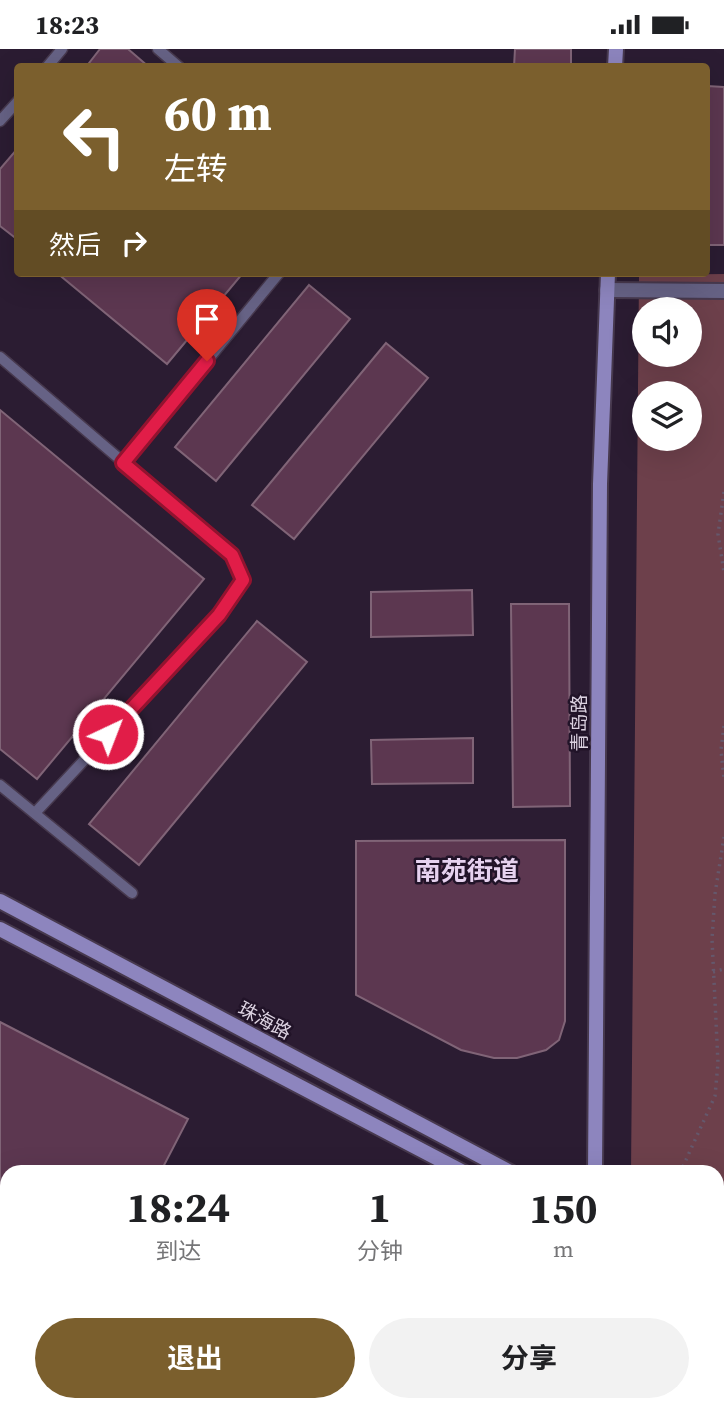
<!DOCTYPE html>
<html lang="zh">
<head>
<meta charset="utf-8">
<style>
  body { margin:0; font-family:"Source Serif 4","Noto Sans SC",serif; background:#f2f2f2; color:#202124; height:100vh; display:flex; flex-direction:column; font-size:26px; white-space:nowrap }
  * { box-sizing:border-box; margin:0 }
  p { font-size:23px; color:#757577 }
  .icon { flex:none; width:38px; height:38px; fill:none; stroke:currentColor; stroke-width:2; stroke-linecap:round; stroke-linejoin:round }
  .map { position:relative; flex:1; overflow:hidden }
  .details { position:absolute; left:0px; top:1116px; width:724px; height:247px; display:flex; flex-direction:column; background:#fff; border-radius:21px 21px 0 0; box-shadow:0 7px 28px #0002 }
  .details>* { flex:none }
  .banner { position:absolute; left:14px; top:14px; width:696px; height:214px; border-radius:7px; box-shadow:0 7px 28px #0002; background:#7b5f2d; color:#fff; overflow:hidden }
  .buttons { position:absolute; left:632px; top:248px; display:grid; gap:14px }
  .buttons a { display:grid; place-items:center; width:70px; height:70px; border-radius:50%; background:#fff; box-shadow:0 7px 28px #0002; font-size:35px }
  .pin { position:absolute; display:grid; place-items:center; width:60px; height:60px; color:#fff; margin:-72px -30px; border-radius:50% 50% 50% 0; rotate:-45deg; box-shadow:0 0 7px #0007 }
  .pin .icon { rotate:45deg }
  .me { position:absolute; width:77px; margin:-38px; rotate:43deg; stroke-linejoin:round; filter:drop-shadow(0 0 5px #0008) }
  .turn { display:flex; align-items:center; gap:24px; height:147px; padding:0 35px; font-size:32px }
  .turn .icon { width:91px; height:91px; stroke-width:2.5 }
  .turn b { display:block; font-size:49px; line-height:60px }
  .then { display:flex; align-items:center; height:66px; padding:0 35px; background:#0003; gap:14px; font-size:26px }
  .eta { display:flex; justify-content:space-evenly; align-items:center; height:119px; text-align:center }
  .eta b { font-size:42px; font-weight:700; line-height:49px }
  .action { display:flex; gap:14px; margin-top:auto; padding:14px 35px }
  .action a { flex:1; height:80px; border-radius:42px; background:#7b5f2d; color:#fff; font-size:28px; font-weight:700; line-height:80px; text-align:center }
  .action a+a { background:#f2f2f2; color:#202124 }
  .status { display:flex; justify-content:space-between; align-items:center; height:49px; padding:0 35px; background:#fff; direction:ltr }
  .status svg { height:19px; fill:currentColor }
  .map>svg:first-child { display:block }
</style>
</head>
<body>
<div class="status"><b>18:23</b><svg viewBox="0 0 49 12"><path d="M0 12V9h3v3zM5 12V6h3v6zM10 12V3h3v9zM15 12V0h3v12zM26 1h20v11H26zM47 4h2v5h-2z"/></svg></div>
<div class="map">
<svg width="724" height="1363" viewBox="0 0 724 1363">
  <rect width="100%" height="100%" fill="#2b1c32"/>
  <path fill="#6d404b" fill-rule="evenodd" d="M724,225v956l-6,10v-67h-87l8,-898zM644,261h46v45h-46zM644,345h46v45h-46z"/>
  <g fill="#5c3750" stroke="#806477" stroke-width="2">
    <polygon points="100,0 128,0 149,18 86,18"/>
    <polygon points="515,0 571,0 571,18 514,18"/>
    <polygon points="707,37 724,38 724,196 707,196"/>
    <polygon points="18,99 18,191 0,177 0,120"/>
    <polygon points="57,224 243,224 167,315"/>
    <polygon points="309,236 350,270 216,432 175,398"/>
    <polygon points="386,294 428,329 294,490 252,456"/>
    <polygon points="0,361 204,530 37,730 0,700"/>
    <polygon points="472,541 473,586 371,588 371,543"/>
    <polygon points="511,555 569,555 570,757 513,758"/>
    <polygon points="257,572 307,613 139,816 89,775"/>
    <polygon points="473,689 473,734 372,735 371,691"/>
    <polygon points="565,791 565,972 559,991 546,1001 517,1009 494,1009 461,1001 356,946 356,792"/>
    <polygon points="0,973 188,1070 160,1124 7,1124 7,1356 37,1356 33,1363 0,1363"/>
    <polygon points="84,1356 168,1356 165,1363 80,1363"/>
    <polygon points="228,1356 392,1356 389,1363 224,1363"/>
  </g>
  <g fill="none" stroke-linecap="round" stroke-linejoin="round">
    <g stroke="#47394e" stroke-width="13">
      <g id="lane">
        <polyline points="158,0 179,18"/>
        <polyline points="47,18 62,0"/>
        <polyline points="0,72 18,52"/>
        <polyline points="0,308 232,506 243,531 219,566 35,764"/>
        <polyline points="123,414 279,224"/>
        <polyline points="0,736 132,844"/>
        <polyline points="718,1224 724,1214"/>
      </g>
    </g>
    <g stroke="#47394e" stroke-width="18">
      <polyline id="street" points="607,241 724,242"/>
    </g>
    <g stroke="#47394e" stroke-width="18">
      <g id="secondary">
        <polyline points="615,18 616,0"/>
        <polyline points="0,852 512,1124"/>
        <polyline points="0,880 465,1124"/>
        <polyline points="595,1124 600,435 608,224"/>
        <polyline points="718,1231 724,1234"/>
        <polyline points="718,1252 724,1255"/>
        <polyline points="495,1363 498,1356"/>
      </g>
    </g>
    <g stroke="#65586c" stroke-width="3.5" stroke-dasharray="2 5" stroke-linecap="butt">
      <polyline points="724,443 718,485 724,523"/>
      <polyline points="724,677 721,701 724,730"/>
      <polyline points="713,923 724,920"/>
      <polyline points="680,1124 715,1047 718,1014 712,890 715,845 724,788"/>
    </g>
    <use href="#lane" stroke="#666285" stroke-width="10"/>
    <use href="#street" stroke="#666285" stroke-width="14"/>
    <use href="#secondary" stroke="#8d85be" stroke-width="14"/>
  </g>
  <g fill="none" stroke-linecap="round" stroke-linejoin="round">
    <g stroke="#92132f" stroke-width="18">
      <polyline id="route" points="108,685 219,566 243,531 232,506 123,414 207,312"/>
    </g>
    <use href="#route" stroke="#e11d48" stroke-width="12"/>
  </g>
  <g text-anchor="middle" stroke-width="5" stroke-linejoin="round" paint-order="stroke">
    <g font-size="19" fill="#dcd2e1" stroke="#211328">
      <text transform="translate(579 674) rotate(-90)" y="7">青岛路</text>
      <text transform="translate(265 971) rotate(28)" y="7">珠海路</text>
    </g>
    <g font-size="26" font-weight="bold" fill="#e6d2ef" stroke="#211328">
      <text x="467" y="831">南苑街道</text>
    </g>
  </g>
</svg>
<div class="buttons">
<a><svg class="icon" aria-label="sound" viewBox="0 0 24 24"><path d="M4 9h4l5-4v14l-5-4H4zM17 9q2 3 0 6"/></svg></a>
<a><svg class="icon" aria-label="layers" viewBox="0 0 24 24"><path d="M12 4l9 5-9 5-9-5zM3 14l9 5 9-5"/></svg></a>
</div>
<div class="pin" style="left:207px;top:312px;background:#d93025"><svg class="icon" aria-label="arrive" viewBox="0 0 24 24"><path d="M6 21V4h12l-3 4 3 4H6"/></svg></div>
<svg class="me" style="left:108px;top:685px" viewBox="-20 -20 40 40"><circle r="17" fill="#e11d48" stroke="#fff" stroke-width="3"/><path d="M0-11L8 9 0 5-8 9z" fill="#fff"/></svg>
<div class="banner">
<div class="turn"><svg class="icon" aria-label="left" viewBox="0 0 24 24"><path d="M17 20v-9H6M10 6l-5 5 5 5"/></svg><div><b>60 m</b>左转</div></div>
<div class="then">然后<svg class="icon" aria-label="right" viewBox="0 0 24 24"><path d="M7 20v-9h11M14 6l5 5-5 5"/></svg></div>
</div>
<section class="details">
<div class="eta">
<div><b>18:24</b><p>到达</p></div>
<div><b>1</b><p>分钟</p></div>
<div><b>150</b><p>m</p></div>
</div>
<div class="action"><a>退出</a><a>分享</a></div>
</section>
</div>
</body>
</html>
